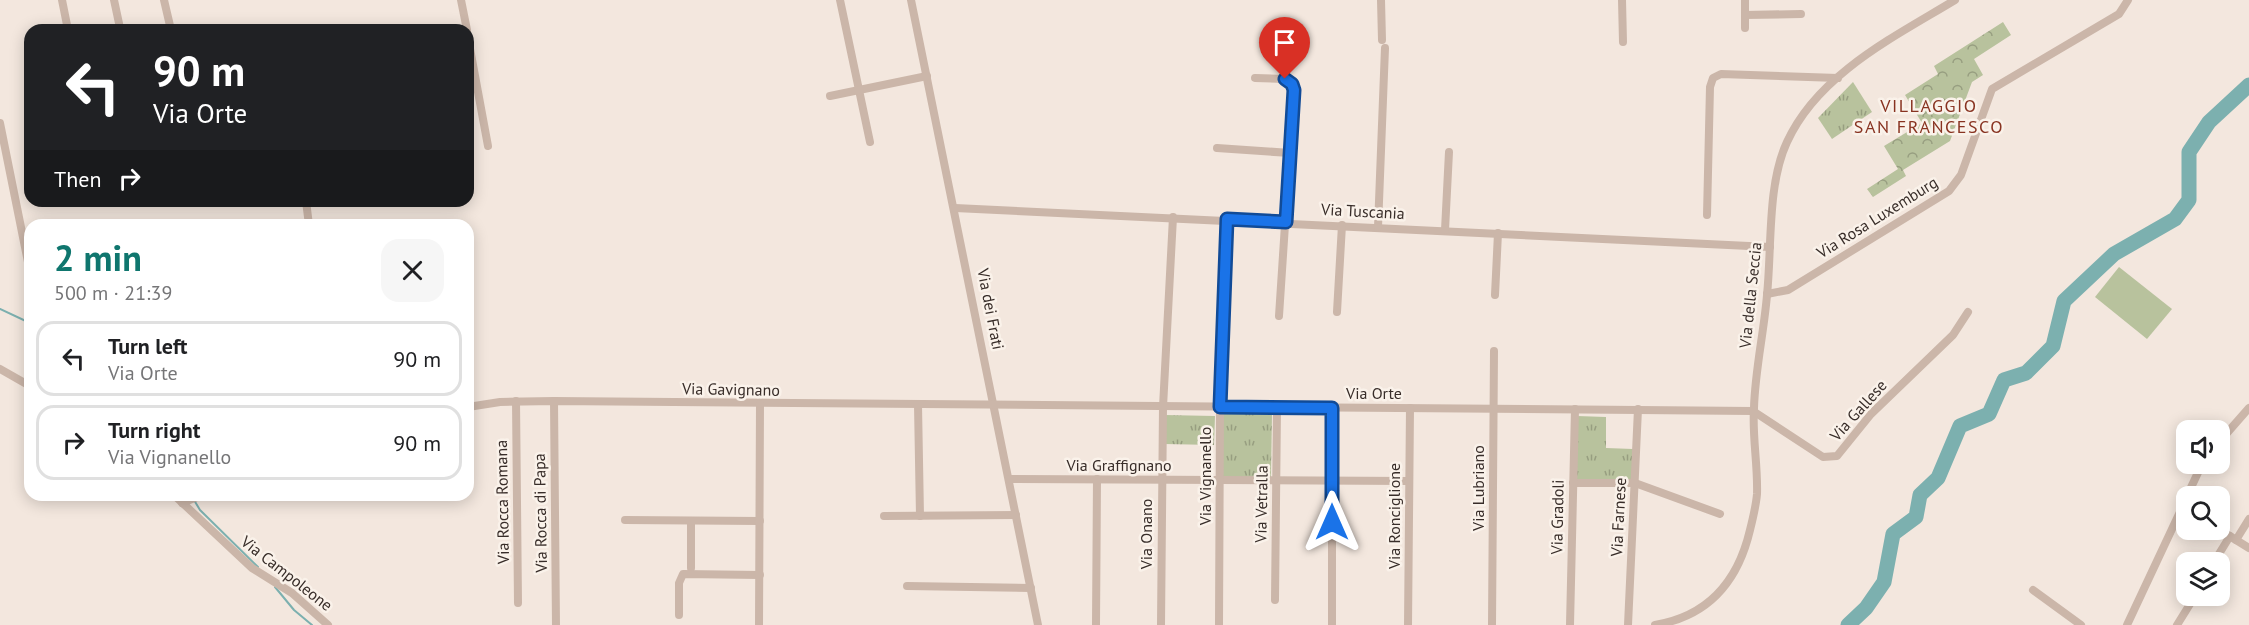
<!DOCTYPE html>
<html lang="en">
<head>
<meta charset="utf-8">
<style>
  body { margin:0; font-family:"PT Sans",sans-serif; background:#f6f6f6; color:#202124; height:100vh; display:flex; flex-direction:column; font-size:22px; white-space:nowrap }
  * { box-sizing:border-box; margin:0 }
  p { font-size:20px; color:#757577 }
  .icon { flex:none; width:33px; height:33px; fill:none; stroke:currentColor; stroke-width:2; stroke-linecap:round; stroke-linejoin:round }
  .map { position:relative; flex:1; overflow:hidden }
  .sheet { position:absolute; left:24px; top:219px; width:450px; height:282px; display:flex; flex-direction:column; background:#fff; border-radius:18px; box-shadow:0 3px 15px #0003 }
  .sheet>* { flex:none }
  .hud { position:absolute; left:24px; top:24px; width:450px; height:183px; border-radius:18px; box-shadow:0 3px 15px #0003; background:#202124; color:#fff; overflow:hidden }
  .controls { position:absolute; left:2176px; top:420px; display:grid; gap:12px }
  .controls a { display:grid; place-items:center; width:54px; height:54px; border-radius:12px; background:#fff; box-shadow:0 3px 15px #0003; font-size:30px }
  .pin { position:absolute; display:grid; place-items:center; width:51px; height:51px; color:#fff; margin:-62px -26px; border-radius:50% 50% 50% 0; rotate:-45deg; box-shadow:0 0 6px #0007 }
  .pin .icon { rotate:45deg }
  .me { position:absolute; width:66px; margin:-33px; rotate:0deg; stroke-linejoin:round; filter:drop-shadow(0 0 4px #0008) }
  .turn { display:flex; align-items:center; gap:21px; height:126px; padding:0 30px; font-size:27px }
  .turn .icon { width:78px; height:78px; stroke-width:2.5 }
  .turn b { display:block; font-size:42px; line-height:51px }
  .then { display:flex; align-items:center; height:57px; padding:0 30px; background:#0003; gap:12px; font-size:22px }
  .round { display:grid; place-items:center; flex:none; width:63px; height:63px; border-radius:18px; background:#f6f6f6 }
  .overview { display:flex; align-items:center; justify-content:space-between; height:102px; padding:0 30px }
  h1 { font-size:36px; font-weight:800; line-height:45px; color:#0f766e }
  ul { padding:0; list-style:none }
  li { display:flex; align-items:center; gap:18px; height:75px; margin:0 12px 9px; padding:0 18px; border:3px solid #e0e0e0; border-radius:18px }
  li div { flex:1 }
  li b { display:block; font-size:22px }
  li em { font-style:normal }
  .map>svg:first-child { display:block }
</style>
</head>
<body>
<div class="map">
<svg width="2249" height="625" viewBox="0 0 2249 625">
  <defs>
    <pattern id="grass-tufts" width="24" height="20" patternUnits="userSpaceOnUse" patternTransform="scale(1.5)"><rect width="24" height="20" fill="#b8c29d"/><path d="M3 7l-1-3M5 7V3M7 7l1-3M15 17l-1-3M17 17v-4M19 17l1-3" fill="none" stroke="#979e80"/></pattern>
    <pattern id="park-crowns" width="20" height="18" patternUnits="userSpaceOnUse" patternTransform="scale(1.5)"><rect width="20" height="18" fill="#b8c29d"/><path d="M2 6a3 3 0 1 1 6 0M12 15a3 3 0 1 1 6 0" fill="none" stroke="#979e80"/></pattern>
  </defs>
  <rect width="100%" height="100%" fill="#f3e7de"/>
  <g fill="url(#grass-tufts)">
    <polygon points="1853,82 1872,112 1832,139 1818,118"/>
    <polygon points="1223,412 1272,413 1271,477 1222,477"/>
    <polygon points="1165,415 1215,416 1214,445 1164,444"/>
    <polygon points="1577,416 1606,417 1606,448 1633,449 1633,482 1577,481"/>
  </g>
  <polygon fill="url(#park-crowns)" points="2003,22 2011,35 1974,59 1983,75 1972,82 1950,141 1903,170 1906,176 1873,197 1867,189 1898,169 1884,146 1922,123 1905,95 1938,74 1934,66"/>
  <polygon fill="#b8c29d" points="2119,267 2172,309 2147,339 2095,297"/>
  <g fill="none" stroke-linecap="round" stroke-linejoin="round">
    <g stroke="#7cb0af" stroke-width="2">
      <polyline points="0,309 30,323"/>
      <polyline points="191,495 200,510 258,567"/>
      <polyline points="275,587 294,610 312,625"/>
    </g>
    <polyline stroke="#7cb0af" stroke-width="15" points="1848,625 1866,608 1884,582 1893,534 1916,517 1920,495 1938,478 1960,426 1989,414 2004,380 2026,373 2053,346 2064,301 2114,254 2175,219 2189,200 2189,152 2209,122 2249,85"/>
    <g stroke="#cbb6a9" stroke-width="8">
      <polyline points="62,0 68,30"/>
      <polyline points="114,0 120,28"/>
      <polyline points="164,0 171,30"/>
      <polyline points="461,0 467,30"/>
      <polyline points="840,0 870,142"/>
      <polyline points="911,0 1038,625"/>
      <polyline points="1381,0 1382,40"/>
      <polyline points="1622,0 1623,42"/>
      <polyline points="1745,0 1745,28"/>
      <polyline points="1745,15 1801,14"/>
      <polyline points="468,38 488,146"/>
      <polyline points="1255,78 1285,79 1294,88 1279,316"/>
      <polyline points="830,96 927,76"/>
      <polyline points="0,123 30,272"/>
      <polyline points="1217,148 1290,153"/>
      <polyline points="306,201 309,225"/>
      <polyline points="955,208 1770,247"/>
      <polyline points="1707,215 1710,87 1713,78 1721,74 1838,78"/>
      <polyline points="1378,227 1385,48"/>
      <polyline points="1445,230 1449,152"/>
      <polyline points="1767,294 1788,290 1949,191 1961,175 1992,89 2119,14 2128,0"/>
      <polyline points="1495,295 1498,233"/>
      <polyline points="1337,312 1342,225"/>
      <polyline points="0,369 30,386"/>
      <polyline points="516,401 518,603"/>
      <polyline points="554,401 556,625"/>
      <polyline points="918,405 920,516"/>
      <polyline points="468,407 500,402 554,401 1753,411 1823,457 1837,456 1871,414 1953,335 1968,312"/>
      <polyline points="2220,441 2249,408"/>
      <polyline points="1009,479 1409,481"/>
      <polyline points="1573,483 1635,483 1720,514"/>
      <polyline points="174,495 252,568 292,593 328,625"/>
      <polyline points="2187,496 2202,464"/>
      <polyline points="182,503 202,495"/>
      <polyline points="884,516 1016,515"/>
      <polyline points="625,520 760,521"/>
      <polyline points="2220,530 2249,548"/>
      <polyline points="2236,540 2249,519"/>
      <polyline points="2214,562 2230,536"/>
      <polyline points="691,568 691,521"/>
      <polyline points="907,586 1031,588"/>
      <polyline points="2033,590 2081,625"/>
      <polyline points="1275,600 1277,407"/>
      <polyline points="679,615 679,583 683,574 760,575"/>
      <polyline points="759,625 760,404"/>
      <polyline points="1096,625 1097,479"/>
      <polyline points="1161,625 1163,407 1173,217"/>
      <polyline points="1219,625 1220,407 1227,219"/>
      <polyline points="1332,625 1332,408"/>
      <polyline points="1408,625 1410,408"/>
      <polyline points="1492,625 1494,351"/>
      <polyline points="1570,625 1575,409"/>
      <polyline points="1628,625 1638,409"/>
      <path d="M1655,625c54,-9 83,-44 95,-95 3,-12 6,-24 7,-36 1,-29 -5,-58 -3,-86 1,-38 10,-76 13,-113 5,-48 0,-110 20,-153 31,-68 107,-105 168,-142"/>
      <polyline points="2127,625 2187,497"/>
      <polyline points="2177,625 2195,596"/>
    </g>
  </g>
  <g fill="none" stroke-linecap="round" stroke-linejoin="round">
    <g stroke="#114b97" stroke-width="15">
      <polyline id="route" points="1285,79 1292,84 1294,90 1286,222 1227,219 1220,407 1332,408 1332,522"/>
    </g>
    <use href="#route" stroke="#1a73e8" stroke-width="10"/>
  </g>
  <g text-anchor="middle" stroke-width="5" stroke-linejoin="round" paint-order="stroke">
    <g font-size="16" fill="#382d29" stroke="#faf2ea">
      <text transform="translate(1363 211) rotate(3)" y="6">Via Tuscania</text>
      <text transform="translate(1877 217) rotate(-32)" y="6">Via Rosa Luxemburg</text>
      <text transform="translate(1750 295) rotate(-84)" y="6">Via della Seccia</text>
      <text transform="translate(991 309) rotate(79)" y="6">Via dei Frati</text>
      <text transform="translate(731 389) rotate(1)" y="6">Via Gavignano</text>
      <text x="1374" y="399">Via Orte</text>
      <text transform="translate(1858 410) rotate(-48)" y="6">Via Gallese</text>
      <text x="1119" y="471">Via Graffignano</text>
      <text transform="translate(1205 476) rotate(-90)" y="6">Via Vignanello</text>
      <text transform="translate(1478 488) rotate(-90)" y="6">Via Lubriano</text>
      <text transform="translate(502 502) rotate(-91)" y="6">Via Rocca Romana</text>
      <text transform="translate(1261 504) rotate(-89)" y="6">Via Vetralla</text>
      <text transform="translate(540 513) rotate(-91)" y="6">Via Rocca di Papa</text>
      <text transform="translate(1394 516) rotate(-90)" y="6">Via Ronciglione</text>
      <text transform="translate(1557 517) rotate(-89)" y="6">Via Gradoli</text>
      <text transform="translate(1618 517) rotate(-87)" y="6">Via Farnese</text>
      <text transform="translate(1146 534) rotate(-90)" y="6">Via Onano</text>
      <text transform="translate(287 573) rotate(38)" y="6">Via Campoleone</text>
    </g>
    <g font-size="18" letter-spacing="1.5" fill="#883321" stroke="#faf2ea">
      <text x="1929" y="112">VILLAGGIO<tspan x="1929" dy="21">SAN FRANCESCO</tspan></text>
    </g>
  </g>
</svg>
<div class="controls">
<a><svg class="icon" aria-label="sound" viewBox="0 0 24 24"><path d="M4 9h4l5-4v14l-5-4H4zM17 9q2 3 0 6"/></svg></a>
<a><svg class="icon" aria-label="search" viewBox="0 0 24 24"><circle cx="10" cy="10" r="6"/><path d="M15 15l6 6"/></svg></a>
<a><svg class="icon" aria-label="layers" viewBox="0 0 24 24"><path d="M12 4l9 5-9 5-9-5zM3 14l9 5 9-5"/></svg></a>
</div>
<div class="pin" style="left:1285px;top:79px;background:#d93025"><svg class="icon" aria-label="arrive" viewBox="0 0 24 24"><path d="M6 21V4h12l-3 4 3 4H6"/></svg></div>
<svg class="me" style="left:1332px;top:522px" viewBox="-20 -20 40 40"><path d="M0-17L14 15 0 8-14 15z" fill="#1a73e8" stroke="#fff" stroke-width="4"/></svg>
<div class="hud">
<div class="turn"><svg class="icon" aria-label="left" viewBox="0 0 24 24"><path d="M17 20v-9H6M10 6l-5 5 5 5"/></svg><div><b>90 m</b>Via Orte</div></div>
<div class="then">Then<svg class="icon" aria-label="right" viewBox="0 0 24 24"><path d="M7 20v-9h11M14 6l5 5-5 5"/></svg></div>
</div>
<section class="sheet">
<div class="overview"><div><h1>2 min</h1><p>500 m · 21:39</p></div><a class="round"><svg class="icon" aria-label="close" viewBox="0 0 24 24"><path d="M6 6l12 12M18 6L6 18"/></svg></a></div>
<ul>
<li><svg class="icon" aria-label="left" viewBox="0 0 24 24"><path d="M17 20v-9H6M10 6l-5 5 5 5"/></svg><div><b>Turn left</b><p>Via Orte</p></div><em>90 m</em></li>
<li><svg class="icon" aria-label="right" viewBox="0 0 24 24"><path d="M7 20v-9h11M14 6l5 5-5 5"/></svg><div><b>Turn right</b><p>Via Vignanello</p></div><em>90 m</em></li>
</ul>
</section>
</div>
</body>
</html>
